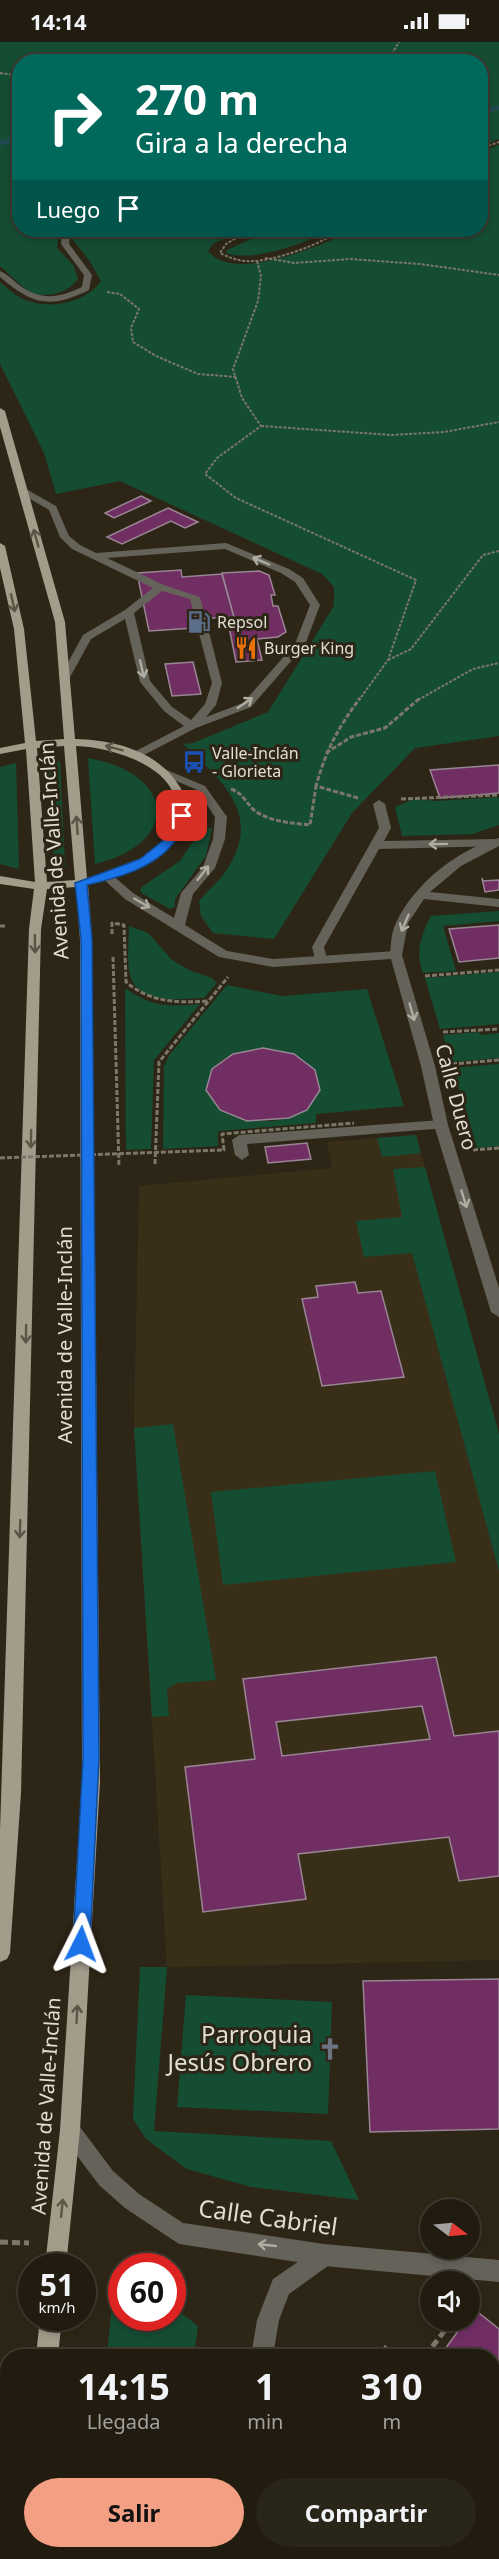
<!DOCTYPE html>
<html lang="es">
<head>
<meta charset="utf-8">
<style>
  body { margin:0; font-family:"Noto Sans",sans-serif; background:#2a2519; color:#f1f3f6; height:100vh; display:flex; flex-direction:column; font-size:22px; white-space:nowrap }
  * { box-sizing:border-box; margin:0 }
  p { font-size:20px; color:#a2a19f }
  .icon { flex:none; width:33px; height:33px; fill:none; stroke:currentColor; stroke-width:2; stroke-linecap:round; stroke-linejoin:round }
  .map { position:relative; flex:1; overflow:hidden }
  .side { position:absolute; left:0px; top:2307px; width:500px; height:210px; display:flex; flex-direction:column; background:#221c10; border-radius:24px 24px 0 0; box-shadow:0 3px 9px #0003,0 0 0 2px #3f3a30 }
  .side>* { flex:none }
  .banner { position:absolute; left:12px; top:12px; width:476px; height:183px; border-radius:24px; box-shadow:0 3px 9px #0003,0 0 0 2px #3f3a30; background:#00695c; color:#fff; overflow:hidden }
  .needle { width:39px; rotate:106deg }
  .fabs { position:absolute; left:420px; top:2157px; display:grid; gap:12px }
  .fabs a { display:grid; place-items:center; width:60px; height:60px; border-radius:50%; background:#221c10; box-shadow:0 3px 9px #0003,0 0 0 2px #3f3a30; font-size:30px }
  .speed { position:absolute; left:18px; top:2211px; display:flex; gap:12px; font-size:30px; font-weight:700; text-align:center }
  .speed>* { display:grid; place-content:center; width:78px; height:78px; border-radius:50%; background:#221c10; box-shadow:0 3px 9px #0003,0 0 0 2px #3f3a30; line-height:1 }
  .speed small { font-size:15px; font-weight:400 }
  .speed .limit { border:9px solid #d22; background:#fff; color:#111 }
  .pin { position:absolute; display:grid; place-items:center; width:51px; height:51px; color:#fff; margin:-26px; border-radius:12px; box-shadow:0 3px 9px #0006 }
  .me { position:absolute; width:66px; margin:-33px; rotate:3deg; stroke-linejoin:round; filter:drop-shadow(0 0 4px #0008) }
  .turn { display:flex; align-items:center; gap:21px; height:126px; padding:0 24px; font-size:27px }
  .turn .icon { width:78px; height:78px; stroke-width:2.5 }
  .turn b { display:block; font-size:42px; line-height:51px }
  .then { display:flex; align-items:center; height:57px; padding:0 24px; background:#0003; gap:12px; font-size:22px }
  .eta { display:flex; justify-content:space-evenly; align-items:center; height:102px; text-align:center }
  .eta b { font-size:36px; font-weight:700; line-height:42px }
  .action { display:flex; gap:12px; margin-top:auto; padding:12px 24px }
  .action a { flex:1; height:69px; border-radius:36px; background:#f39f83; color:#111; font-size:24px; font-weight:700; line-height:69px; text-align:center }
  .action a+a { background:#2a2519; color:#f1f3f6 }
  .status { display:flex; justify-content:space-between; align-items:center; height:42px; padding:0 30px; background:#221c10; direction:ltr }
  .status svg { height:16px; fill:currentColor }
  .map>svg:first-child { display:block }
</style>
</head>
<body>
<div class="status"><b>14:14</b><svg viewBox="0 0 49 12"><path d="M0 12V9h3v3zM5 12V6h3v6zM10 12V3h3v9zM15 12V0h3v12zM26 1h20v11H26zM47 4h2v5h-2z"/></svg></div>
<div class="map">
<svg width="499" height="2517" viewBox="0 0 499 2517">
  <rect width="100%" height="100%" fill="#2d2616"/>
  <polygon fill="#392f18" points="416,1093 499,1392 499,1918 167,1925 134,1386 139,1144 332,1126 327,1100"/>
  <g fill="#154d33" fill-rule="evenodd">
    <path d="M0,0h499v97l-19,8v-85h-460v168h39l-2,18 17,18 4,13c-13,16 -26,16 -46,16l-32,-29z"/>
    <path d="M499,103v591l-84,12 -63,65 -78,126 -61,-6 -12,-17 -2,-15c9,-11 21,-20 28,-32 36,-54 -5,-89 -44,-125l10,-1 75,-31 66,-106v-19l-12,-13 -202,-93 -64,13 -12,-41 -44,-89v-82c6,5 12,11 19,15 25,14 65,8 82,-16l-12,-21 -16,-20 4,-10h42v2l113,-2 -2,6 -17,8 -5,7c27,32 105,-4 137,-16l2,-5h133v-78z"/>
    <path d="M251,188h81c-25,12 -79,33 -106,23l1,-3 24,-11z"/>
    <path d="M88,716c87,15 94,85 7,106z"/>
    <polygon points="46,719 60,719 65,824 54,825"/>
    <polygon points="16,721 19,827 0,822 0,725"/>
    <polygon points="499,755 499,783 473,792 402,794 395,765 414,757 437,759"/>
    <polygon points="212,786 206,814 175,857 175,865 170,867 143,852 140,848 143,844 180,819 201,787"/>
    <path d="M499,869v10l-56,5 13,45 -33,2c-8,-21 -2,-38 8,-57z"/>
    <path d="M129,884l19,7 24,27 17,10 23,8 5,5 -13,15c-22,1 -63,7 -73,-20 -5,-14 -2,-37 -2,-52z"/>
    <polygon points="499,930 499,982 440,987 425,936"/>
    <path d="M227,943l55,11 85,-7 37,117 -88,8v9l-98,8v15l-55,3 1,-83 6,-12zM263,1006c33,6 48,7 57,42l-13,20 -18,8 -17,3h-25l-27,-11 -14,-20c9,-35 24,-36 57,-42z"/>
    <path d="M125,946c26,19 43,19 75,16l-46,56 -3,89 -25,1z"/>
    <polygon points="479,990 480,993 499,991 499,1016 451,1020 443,993"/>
    <polygon points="499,1022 499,1104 477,1106 453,1026"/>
    <polygon points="416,1093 421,1111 382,1115 377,1096"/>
    <polygon points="425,1125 499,1392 499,1529 412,1211 364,1215 356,1179 402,1175 393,1127"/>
    <polygon points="173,1382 216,1638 177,1641 167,1647 169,1674 152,1675 134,1386"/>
    <polygon points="435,1429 456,1520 223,1543 211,1450"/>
    <polygon points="140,1925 167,1925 154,2089 331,2099 359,2158 251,2145 187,2127 146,2097 133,2077"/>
    <polygon points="186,1953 332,1960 328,2072 177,2065"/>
    <polygon points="116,2222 121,2226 122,2276 172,2276 173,2265 198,2284 194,2314 107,2314"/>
    <polygon points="77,2510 170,2510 169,2517 76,2517"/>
  </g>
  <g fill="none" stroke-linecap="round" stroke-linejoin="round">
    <g stroke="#214950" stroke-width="5">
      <polyline points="480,70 499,66"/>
      <polyline points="0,101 20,96"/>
    </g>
  </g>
  <g fill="#702e63" stroke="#988593" stroke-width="1.5" fill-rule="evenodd">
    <polygon points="141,454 151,459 114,476 105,471"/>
    <polygon points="168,466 198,480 185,486 171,479 122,502 107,495"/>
    <polygon points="181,528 182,535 222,532 234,575 192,577 194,586 149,589 137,531"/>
    <polygon points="259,529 269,533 275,553 271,553 273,564 278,564 286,590 278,595 257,597 262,618 236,620 227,575 234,575 222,531"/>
    <polygon points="193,620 201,652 172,654 165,622"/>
    <polygon points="499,723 499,751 440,756 430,728"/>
    <polygon points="482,836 483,839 499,838 499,848 485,850"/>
    <polygon points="499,883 499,916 459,920 449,887"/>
    <polygon points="263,1006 294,1012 315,1028 320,1048 307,1068 289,1076 247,1079 220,1068 206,1048 212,1027 233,1012"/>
    <polygon points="307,1101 311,1117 268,1121 265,1105"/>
    <polygon points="355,1240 358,1251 381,1249 404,1335 322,1344 302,1257 318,1255 316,1244"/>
    <path d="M436,1615l18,79 45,-5v145l-40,5 -10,-44 -151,17 8,45 -103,13 -18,-145 70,-8 -12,-80zM422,1664l8,33 -148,17 -6,-34z"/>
    <polygon points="499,1937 499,2087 370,2090 363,1939"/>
    <polygon points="474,2267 499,2287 499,2390 492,2384 492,2314 440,2314 466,2278 470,2278"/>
    <polygon points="385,2304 397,2314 377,2314"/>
  </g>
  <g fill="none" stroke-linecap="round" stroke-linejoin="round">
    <g stroke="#7c7769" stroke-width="2" stroke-dasharray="3 1.5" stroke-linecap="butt">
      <polyline points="387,20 399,0"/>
      <polyline points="0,31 20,34"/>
      <polyline points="480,107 499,100"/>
      <path d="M243,192l-17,10 -6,9c10,5 21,9 32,8 23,0 70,-17 88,-31"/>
      <polyline points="265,216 294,221 350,217 420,222 499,233"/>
      <polyline points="257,219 261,234 258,259 233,327 242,356 261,384 217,416 205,432 236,456 416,538 388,618 359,658"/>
      <polyline points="107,250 120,252 139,267 131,286 133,300 156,314 198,332 236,335"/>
      <polyline points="261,384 392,393 444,390 499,380"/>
      <polyline points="388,618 411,607 483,513 499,509"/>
      <polyline points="418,658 473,627 499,621"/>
    </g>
    <g stroke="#7c7769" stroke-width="3" stroke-dasharray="5 2" stroke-linecap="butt">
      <polyline points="326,711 351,695 385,686 420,656"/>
      <path d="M231,747c12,4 15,14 24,22 16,11 37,12 55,14l6,-39"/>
      <path d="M358,756l-42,-12c10,-36 22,-58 44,-88"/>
      <polyline points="401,757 499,753"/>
      <polyline points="0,884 6,884"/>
      <path d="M112,892v-11l12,2 2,57c25,21 52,21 83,19"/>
      <polyline points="113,915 119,1124"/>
      <polyline points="425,934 499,928"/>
      <polyline points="443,990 499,987"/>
      <polyline points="452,1022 499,1018"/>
      <polyline points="473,1108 499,1106"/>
      <polyline points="155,1122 159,1020 228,935"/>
    </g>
    <g stroke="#7c7769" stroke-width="5" stroke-dasharray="8 4" stroke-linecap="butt">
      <polyline points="0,2200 29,2201"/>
      <polyline points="425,2314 453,2278"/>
      <polyline points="492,2461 499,2460"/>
      <polyline points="402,2510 410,2517"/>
      <polyline points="356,2517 362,2510"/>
      <polyline points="390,2517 395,2510"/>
    </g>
    <g fill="#646259" fill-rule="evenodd">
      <path d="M62,188h8l-1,14 23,31 -3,15c-38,19 -57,15 -89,-13v-6c7,3 13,9 19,14 22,16 40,13 63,2l2,-12 -23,-31z"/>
      <path d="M20,447h6l30,17 13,30 11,9 16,8 130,-10 63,26 14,9 17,27 -15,40 -54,62 -55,21 -56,29h-8v-4l52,-27 -20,-15 -24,-29 -15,-63 -34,20 -22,40 -9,-2 23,-42 42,-25 28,-22 -81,-39 -12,-12 -11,-27 -29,-17zM225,507l56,24 14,9 15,23 -15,39 -52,59 -37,14 10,-12 6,-22 -22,-86 -36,-12 -57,-27zM162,549l28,8 22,84 -7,21 -14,16 -19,-13 -22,-26 -16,-68z"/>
      <polygon points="379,758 385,762 391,786 384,799 497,797 499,804 379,807 324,905 327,917 326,920 316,920 312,905 379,786 373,762"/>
      <polygon points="441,1078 448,1083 446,1086 247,1102 249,1113 242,1118 235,1113 232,1098 239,1093"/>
    </g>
    <g fill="#646259" fill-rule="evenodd">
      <polygon points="492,2346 499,2349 499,2366 492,2369"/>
      <polygon points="492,2373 499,2376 499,2401 492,2398"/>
      <polygon points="264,2510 287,2510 287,2517 263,2517"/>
    </g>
    <g fill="#646259" fill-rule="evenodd">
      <path d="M499,796v8l-38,20 -31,26 69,7v8l-75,-8 -16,24 -6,32 -6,4 -4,-1 -2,-3c1,-11 1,-22 6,-32 18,-39 62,-74 103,-85z"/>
      <polygon points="324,2202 332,2205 335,2213 332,2221 289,2252 279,2278 273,2314 251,2314 257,2278 273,2237"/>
      <polygon points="221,2510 244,2510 244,2517 220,2517"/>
    </g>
    <g fill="#646259" fill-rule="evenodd">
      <polygon points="162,726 205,744 227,775 225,797 215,826 193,852 185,883 227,909 273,917 396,909 402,913 435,1024 448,1083 499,1246 499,1275 491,1270 434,1083 421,1024 391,917 273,925 219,915 125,857 101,835 107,831 111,832 133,851 174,876 181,851 203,825 213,797 215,775 197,748 158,731 158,727"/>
      <polygon points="70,2078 77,2081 113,2129 139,2152 183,2181 324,2202 499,2218 499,2240 324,2224 179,2202 125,2166 99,2143 63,2095 60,2088 63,2081"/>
    </g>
    <g fill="#a29c8b" fill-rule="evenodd">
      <path d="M0,366l5,3 60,211 10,117c40,1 83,12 105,48 6,10 9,24 5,35 -13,39 -61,55 -97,63l4,54 8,843 -20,348 -14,136h-21l15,-136 22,-348 -2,-843 -4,-52 -29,2 -6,40 -20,864 -11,160 -3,6 -7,3v-132l29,-901 5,-40 -34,-5v-8l35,6 -9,-133 -26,5v-6l25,-5 -11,-114 -14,-61v-25l5,3 19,83 12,112 28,-2 -9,-117 -55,-195zM64,704l11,134 -28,2 -10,-134zM76,704c37,1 116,24 97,77 -12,32 -55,48 -86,55z"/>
      <polygon points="40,2276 62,2276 58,2314 36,2314"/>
      <polygon points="10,2510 33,2510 33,2517 9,2517"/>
    </g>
    <polyline stroke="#7c7769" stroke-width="3" stroke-dasharray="5 2" stroke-linecap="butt" points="0,1116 224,1108 222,1092 354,1081"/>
  </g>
  <defs><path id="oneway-shaft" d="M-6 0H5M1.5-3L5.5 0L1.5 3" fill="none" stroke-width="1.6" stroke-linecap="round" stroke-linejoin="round" transform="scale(1.5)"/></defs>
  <g stroke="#5c5545">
    <use href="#oneway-shaft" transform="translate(36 496) rotate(-106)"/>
    <use href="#oneway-shaft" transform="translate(13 561) rotate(77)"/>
    <use href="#oneway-shaft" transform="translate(114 706) rotate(-165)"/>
    <use href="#oneway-shaft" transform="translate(77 783) rotate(-94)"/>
    <use href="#oneway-shaft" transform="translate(35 902) rotate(89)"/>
    <use href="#oneway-shaft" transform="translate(31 1097) rotate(91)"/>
    <use href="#oneway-shaft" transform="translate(26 1292) rotate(91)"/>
    <use href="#oneway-shaft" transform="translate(20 1487) rotate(92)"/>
    <use href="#oneway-shaft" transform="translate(77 1972) rotate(-87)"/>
    <use href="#oneway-shaft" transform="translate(62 2166) rotate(-84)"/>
  </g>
  <g stroke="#afaca2">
    <use href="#oneway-shaft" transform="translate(261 519) rotate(-157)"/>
    <use href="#oneway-shaft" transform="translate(142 627) rotate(77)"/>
    <use href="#oneway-shaft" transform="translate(245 661) rotate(-34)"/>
    <use href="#oneway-shaft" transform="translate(438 802) rotate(179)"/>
    <use href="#oneway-shaft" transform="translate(203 831) rotate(-52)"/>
    <use href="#oneway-shaft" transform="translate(142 861) rotate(30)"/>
    <use href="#oneway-shaft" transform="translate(405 881) rotate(113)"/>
    <use href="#oneway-shaft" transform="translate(412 970) rotate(74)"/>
    <use href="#oneway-shaft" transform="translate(464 1157) rotate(73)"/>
    <use href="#oneway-shaft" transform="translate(267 2203) rotate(-174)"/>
  </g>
  <path fill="#1a73e8" stroke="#114b97" stroke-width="1.5" d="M182,771l5,3c-4,9 -7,19 -13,26 -19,26 -57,36 -87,43l5,54 7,819 -9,186 -2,6 -7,2 -6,-2 -2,-6 10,-186 -2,-819 -6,-56 65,-24 25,-20 11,-23z"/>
  <defs>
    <g id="fuel-bare" transform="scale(1.8)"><path d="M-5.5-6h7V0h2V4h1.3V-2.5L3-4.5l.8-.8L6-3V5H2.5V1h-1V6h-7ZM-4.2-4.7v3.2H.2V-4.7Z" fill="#5c6f8a" stroke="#2d2616" stroke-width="2.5" paint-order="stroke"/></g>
    <g id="restaurant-bare" transform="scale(1.8)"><path d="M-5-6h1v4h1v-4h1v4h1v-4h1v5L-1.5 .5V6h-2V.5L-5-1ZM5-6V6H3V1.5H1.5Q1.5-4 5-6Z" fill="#e8710a" stroke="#2d2616" stroke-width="2.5" paint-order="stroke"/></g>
    <g id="bus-bare" transform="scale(1.8)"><path d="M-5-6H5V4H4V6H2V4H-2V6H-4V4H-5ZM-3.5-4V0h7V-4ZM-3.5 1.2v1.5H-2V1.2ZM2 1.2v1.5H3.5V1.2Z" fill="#1a4fb4" stroke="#2d2616" stroke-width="2.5" paint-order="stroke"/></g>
    <g id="church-bare" transform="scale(1.8)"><path d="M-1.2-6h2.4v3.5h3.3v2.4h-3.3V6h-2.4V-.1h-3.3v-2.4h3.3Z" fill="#6b7280" stroke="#2d2616" stroke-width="2.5" paint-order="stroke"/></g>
  </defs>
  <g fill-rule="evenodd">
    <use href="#fuel-bare" x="199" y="580"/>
    <use href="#restaurant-bare" x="246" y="606"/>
    <use href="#bus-bare" x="194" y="720"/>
    <use href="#church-bare" x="330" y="2007"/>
  </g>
  <g text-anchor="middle" stroke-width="6" stroke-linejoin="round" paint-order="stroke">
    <g font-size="16" fill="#e1ddd2" stroke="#2d2616" text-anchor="start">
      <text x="217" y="586">Repsol</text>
      <text x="264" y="612">Burger King</text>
      <text x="212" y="717">Valle-Inclán<tspan x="212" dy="18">- Glorieta</tspan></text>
    </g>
    <g font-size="20" fill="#e1ddd2" stroke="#2d2616">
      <text transform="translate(54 809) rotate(-94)" y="7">Avenida de Valle-Inclán</text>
      <text transform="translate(456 1055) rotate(75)" y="7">Calle Duero</text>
      <text transform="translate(65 1293) rotate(-90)" y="7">Avenida de Valle-Inclán</text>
      <text transform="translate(46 2064) rotate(-86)" y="7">Avenida de Valle-Inclán</text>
    </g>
    <g font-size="24" fill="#e1ddd2" stroke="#2d2616" text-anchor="end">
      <text x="312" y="2001">Parroquia<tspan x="312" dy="28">Jesús Obrero</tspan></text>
    </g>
    <g font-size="24" fill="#e1ddd2" stroke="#2d2616">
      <text transform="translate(268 2176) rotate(8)" y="8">Calle Cabriel</text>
    </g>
  </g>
</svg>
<div class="fabs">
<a><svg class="needle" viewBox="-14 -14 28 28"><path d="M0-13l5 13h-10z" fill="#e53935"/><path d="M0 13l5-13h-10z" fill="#a2a19f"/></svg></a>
<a><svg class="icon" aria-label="sound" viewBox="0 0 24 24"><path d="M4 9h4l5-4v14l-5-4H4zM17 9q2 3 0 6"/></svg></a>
</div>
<div class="speed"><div>51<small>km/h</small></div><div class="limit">60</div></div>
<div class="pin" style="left:182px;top:774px;background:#d93025"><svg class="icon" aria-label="arrive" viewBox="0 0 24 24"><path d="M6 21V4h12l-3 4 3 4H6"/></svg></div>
<svg class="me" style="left:81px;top:1902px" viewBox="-20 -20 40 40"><path d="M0-17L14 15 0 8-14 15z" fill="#1a73e8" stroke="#fff" stroke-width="4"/></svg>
<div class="banner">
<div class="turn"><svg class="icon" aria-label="right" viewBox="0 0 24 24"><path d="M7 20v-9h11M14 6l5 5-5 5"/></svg><div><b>270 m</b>Gira a la derecha</div></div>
<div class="then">Luego<svg class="icon" aria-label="arrive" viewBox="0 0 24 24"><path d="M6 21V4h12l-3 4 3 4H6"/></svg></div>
</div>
<section class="side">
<div class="eta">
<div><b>14:15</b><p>Llegada</p></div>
<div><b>1</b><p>min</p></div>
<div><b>310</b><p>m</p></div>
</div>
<div class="action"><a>Salir</a><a>Compartir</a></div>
</section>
</div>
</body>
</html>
